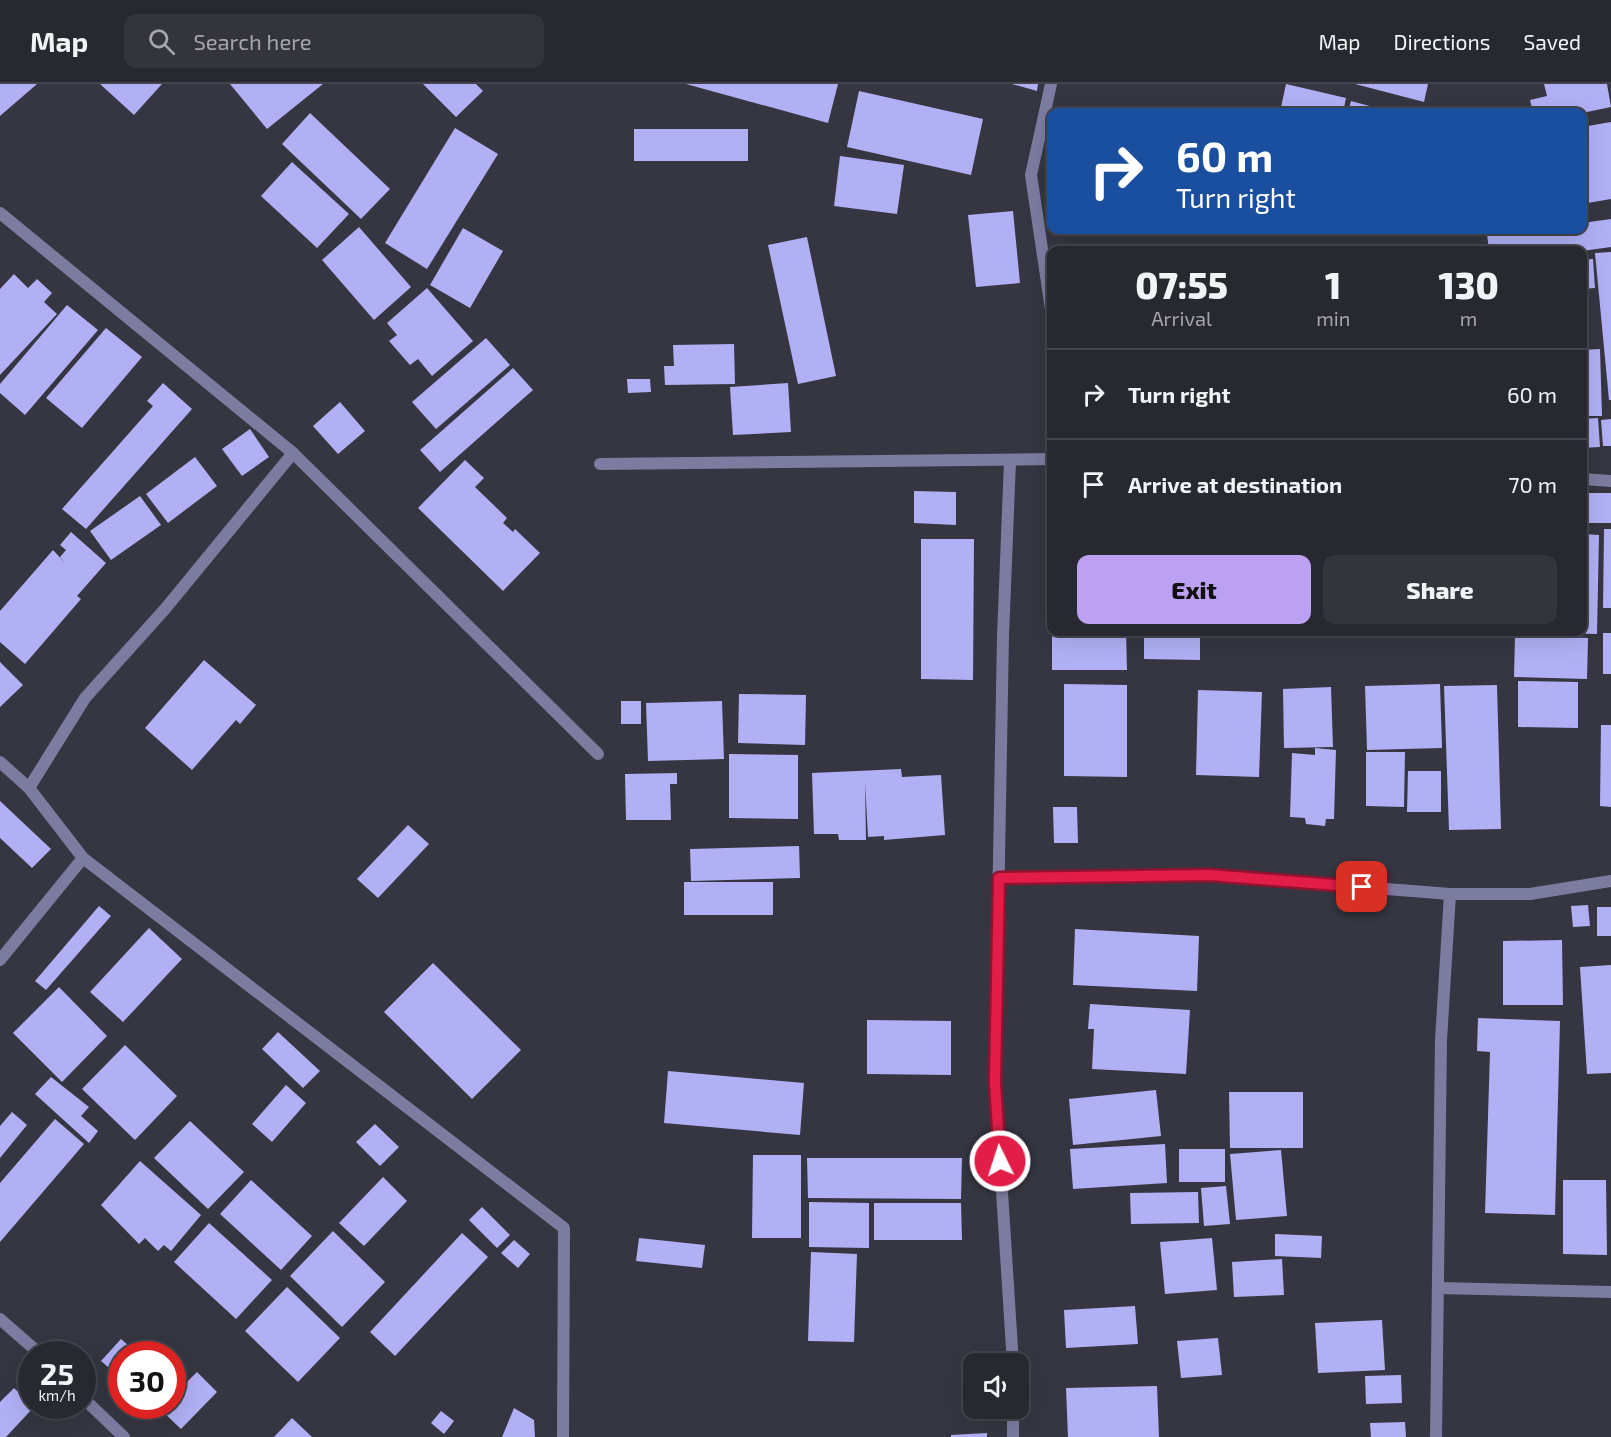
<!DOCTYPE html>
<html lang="en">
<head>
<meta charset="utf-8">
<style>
  body { margin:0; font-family:"Exo 2",sans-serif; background:#34343d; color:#f1f3f6; height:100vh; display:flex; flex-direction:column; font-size:22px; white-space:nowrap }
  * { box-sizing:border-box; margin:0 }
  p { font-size:20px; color:#a5a6ab }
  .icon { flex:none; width:33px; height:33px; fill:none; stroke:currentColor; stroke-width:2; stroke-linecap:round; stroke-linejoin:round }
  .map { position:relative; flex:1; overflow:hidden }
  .details { position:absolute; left:1047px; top:162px; width:540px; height:390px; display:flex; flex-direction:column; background:#282831; border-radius:12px; box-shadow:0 6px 24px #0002,0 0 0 2px #44444d }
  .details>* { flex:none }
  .banner { position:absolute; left:1047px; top:24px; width:540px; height:126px; border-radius:12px; box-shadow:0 6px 24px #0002,0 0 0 2px #44444d; background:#1a4fa0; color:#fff; overflow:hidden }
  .tools { position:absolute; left:963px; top:1269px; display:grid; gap:12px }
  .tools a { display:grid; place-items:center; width:66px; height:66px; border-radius:12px; background:#282831; box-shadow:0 6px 24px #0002,0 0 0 2px #44444d; font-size:30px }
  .speed { position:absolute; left:18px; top:1257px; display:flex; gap:12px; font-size:30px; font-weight:700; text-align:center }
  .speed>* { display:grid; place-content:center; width:78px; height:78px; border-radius:50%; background:#282831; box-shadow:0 6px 24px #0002,0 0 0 2px #44444d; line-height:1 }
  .speed small { font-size:15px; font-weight:400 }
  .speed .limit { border:9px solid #d22; background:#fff; color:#111 }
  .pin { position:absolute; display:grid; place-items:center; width:51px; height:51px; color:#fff; margin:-26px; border-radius:12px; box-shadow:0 3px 9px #0006 }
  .me { position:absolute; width:66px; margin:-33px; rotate:356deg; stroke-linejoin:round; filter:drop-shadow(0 0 4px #0008) }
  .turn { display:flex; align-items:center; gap:21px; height:126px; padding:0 30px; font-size:27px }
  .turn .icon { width:78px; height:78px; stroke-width:2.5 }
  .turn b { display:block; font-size:42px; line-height:51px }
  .eta { display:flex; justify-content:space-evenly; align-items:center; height:102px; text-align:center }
  .eta b { font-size:36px; font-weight:800; line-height:42px }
  .button { display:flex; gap:12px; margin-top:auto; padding:12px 30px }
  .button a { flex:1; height:69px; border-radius:12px; background:#bca0f2; color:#111; font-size:24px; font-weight:800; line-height:69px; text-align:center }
  .button a+a { background:#34343d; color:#f1f3f6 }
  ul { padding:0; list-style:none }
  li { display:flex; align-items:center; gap:18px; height:90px; padding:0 30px; border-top:2px solid #44444d }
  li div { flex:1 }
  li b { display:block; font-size:22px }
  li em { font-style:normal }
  header { display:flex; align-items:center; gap:36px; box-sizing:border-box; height:84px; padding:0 30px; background:#282831; border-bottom:2px solid #44444d }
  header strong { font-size:28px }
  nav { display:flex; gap:33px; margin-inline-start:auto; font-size:21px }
  .search { width:420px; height:54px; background:#34343d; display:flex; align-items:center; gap:15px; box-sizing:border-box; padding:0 21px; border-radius:12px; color:#a5a6ab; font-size:22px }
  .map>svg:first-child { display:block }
</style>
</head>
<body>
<header>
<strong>Map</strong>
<div class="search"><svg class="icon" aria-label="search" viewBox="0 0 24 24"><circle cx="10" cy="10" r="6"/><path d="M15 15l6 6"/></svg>Search here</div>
<nav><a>Map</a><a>Directions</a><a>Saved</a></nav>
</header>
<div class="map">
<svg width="1611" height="1353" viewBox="0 0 1611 1353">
  <rect width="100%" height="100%" fill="#353641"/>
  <g fill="#b1b0f5">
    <polygon points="0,0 37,0 0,32"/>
    <polygon points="100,0 162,0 134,31"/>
    <polygon points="230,0 323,0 267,45"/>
    <polygon points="423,0 476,0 483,7 456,33"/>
    <polygon points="686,0 838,0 828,39"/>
    <polygon points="1012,0 1038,0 1037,7"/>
    <polygon points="1286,0 1346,14 1343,28 1280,28"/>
    <polygon points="1355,0 1428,0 1424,18"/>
    <polygon points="1544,0 1607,0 1611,23 1582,29 1533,28 1530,16 1547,12"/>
    <polygon points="859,7 983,35 971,91 847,63"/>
    <polygon points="1351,17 1392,28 1348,28"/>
    <polygon points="310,29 390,105 361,135 282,60"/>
    <polygon points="1611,38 1611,115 1582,120 1582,43"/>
    <polygon points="455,44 498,70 427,185 385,159"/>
    <rect x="634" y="45" width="114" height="32"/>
    <polygon points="840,72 904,81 897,130 834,122"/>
    <polygon points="292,78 349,130 317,164 261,112"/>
    <polygon points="1013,127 1020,199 976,203 968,131"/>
    <polygon points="1611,135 1611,163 1582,167 1489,166 1487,150 1524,146 1582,146 1582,139"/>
    <polygon points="359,143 411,203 374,236 322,176"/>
    <polygon points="463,144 503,167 470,224 430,201"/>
    <polygon points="807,153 836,292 798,300 768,161"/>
    <polygon points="1611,168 1611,316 1609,316 1595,169"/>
    <polygon points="1593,175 1595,204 1582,205 1582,176"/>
    <polygon points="14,190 28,204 37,195 52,209 44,218 57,230 0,291 0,205"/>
    <polygon points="427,204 473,257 432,292 418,275 410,281 389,257 397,251 387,239"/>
    <polygon points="67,221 98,246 25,331 0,309 0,300"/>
    <polygon points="106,244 142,273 82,344 46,314"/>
    <polygon points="486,254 510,281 436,345 412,318"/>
    <polygon points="734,260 735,300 665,301 664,282 674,282 673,261"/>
    <polygon points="1600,265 1602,332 1582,332 1582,266"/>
    <polygon points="513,284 533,306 440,388 420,366"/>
    <polygon points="627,295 650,295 651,308 628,309"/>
    <polygon points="163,299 192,325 86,445 62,425 153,322 147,317"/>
    <polygon points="788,299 791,348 733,351 730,303"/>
    <polygon points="340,318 365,347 338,370 313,342"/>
    <polygon points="1598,334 1600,363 1582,364 1582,335"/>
    <polygon points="1611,335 1611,362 1603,362 1601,336"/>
    <polygon points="250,345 269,373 242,392 222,365"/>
    <polygon points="195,373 217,402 168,439 146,410"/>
    <polygon points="465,376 484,394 475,403 507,434 503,439 513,448 515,445 540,469 503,507 418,424"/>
    <polygon points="914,407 956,408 956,441 914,439"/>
    <rect x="1582" y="409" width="29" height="30"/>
    <polygon points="140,412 161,441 111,476 90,447"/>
    <polygon points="1604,445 1611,445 1611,524 1603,524"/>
    <polygon points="71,448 106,479 77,512 81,515 25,580 0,558 0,527 53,466 66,480 60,473 66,466 60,461"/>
    <polygon points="1582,450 1599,451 1597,550 1560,549 1582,548"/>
    <polygon points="921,455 974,455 973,596 921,595"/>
    <polygon points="1052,548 1126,548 1127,586 1052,586"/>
    <polygon points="1144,548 1200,548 1200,576 1144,575"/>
    <rect x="1603" y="549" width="8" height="41"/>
    <polygon points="1515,552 1588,554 1587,595 1514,593"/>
    <polygon points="204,576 256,621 240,640 236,636 192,686 145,644"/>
    <polygon points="0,578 23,601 0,623"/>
    <polygon points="1518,597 1578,598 1578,644 1518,643"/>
    <polygon points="1064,600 1127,601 1127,693 1064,692"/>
    <polygon points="1440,600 1442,664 1367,666 1365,602"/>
    <polygon points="1497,601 1501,745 1449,746 1444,602"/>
    <polygon points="1331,603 1333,663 1284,664 1283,605"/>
    <polygon points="1198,606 1262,608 1259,693 1196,691"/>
    <polygon points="739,610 806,611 805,661 738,659"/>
    <rect x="621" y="617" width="20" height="23"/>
    <polygon points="722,617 724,675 648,677 646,619"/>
    <polygon points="1601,641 1611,641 1611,723 1600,722"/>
    <polygon points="1315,664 1336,666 1334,735 1326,735 1325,742 1306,740 1305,734 1290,733 1292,669 1315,671"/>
    <polygon points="1366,668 1405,668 1404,723 1366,722"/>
    <polygon points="729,670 798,671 798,735 729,734"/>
    <polygon points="901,685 902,693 941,691 945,751 884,756 884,752 868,753 865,698 866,756 839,756 838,750 814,750 812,689"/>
    <polygon points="1408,687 1441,687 1441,728 1407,728"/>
    <polygon points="677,689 677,700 670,700 671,736 626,736 625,690"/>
    <polygon points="0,717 51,765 32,784 0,754"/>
    <polygon points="1053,723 1077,723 1078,759 1054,759"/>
    <polygon points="408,741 429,760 378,814 357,795"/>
    <polygon points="799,762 800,794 691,797 690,765"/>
    <rect x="684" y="798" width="89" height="33"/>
    <polygon points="1588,821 1590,842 1573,843 1571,822"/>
    <polygon points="99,822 111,832 46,906 35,897"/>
    <rect x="1597" y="823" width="14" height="29"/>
    <polygon points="149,844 182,875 123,938 90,908"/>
    <polygon points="1075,845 1199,852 1197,907 1073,901"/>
    <polygon points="1562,856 1563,921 1503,921 1503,857"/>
    <polygon points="433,879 521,966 472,1015 384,928"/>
    <polygon points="1611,881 1611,989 1587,990 1580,883"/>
    <polygon points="59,903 107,952 62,998 13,949"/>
    <polygon points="1090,920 1190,926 1186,990 1092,985 1094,945 1088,945"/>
    <polygon points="1478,934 1560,937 1555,1131 1485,1129 1490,968 1477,967"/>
    <polygon points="867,936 951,937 951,991 867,990"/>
    <polygon points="278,948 320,987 303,1004 262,965"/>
    <polygon points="125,961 177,1012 135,1056 82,1005"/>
    <polygon points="668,987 804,999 800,1051 664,1039"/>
    <polygon points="51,993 89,1023 81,1032 98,1047 89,1059 35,1010"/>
    <polygon points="286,1001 306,1019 272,1058 252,1040"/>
    <polygon points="1156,1006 1161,1052 1073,1061 1069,1015"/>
    <polygon points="1229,1008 1303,1008 1303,1064 1230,1064"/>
    <polygon points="12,1028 27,1041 0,1074 0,1042"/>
    <polygon points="55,1035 84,1060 0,1158 0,1099"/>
    <polygon points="190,1037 244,1088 208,1125 154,1074"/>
    <polygon points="375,1040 399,1063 380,1082 356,1058"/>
    <polygon points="1165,1060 1167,1099 1073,1105 1070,1065"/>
    <rect x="1179" y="1065" width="46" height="33"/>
    <polygon points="1281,1066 1287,1132 1236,1136 1230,1070"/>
    <polygon points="753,1071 801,1071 801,1154 752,1154"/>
    <polygon points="807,1074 962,1074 961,1115 808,1114"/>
    <polygon points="140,1077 201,1131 171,1167 164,1161 158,1167 145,1154 139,1160 101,1121"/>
    <polygon points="383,1093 407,1117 364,1162 339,1139"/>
    <polygon points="251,1096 312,1152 281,1186 220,1130"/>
    <polygon points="1563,1096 1606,1096 1607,1171 1563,1170"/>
    <polygon points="1226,1102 1230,1140 1204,1142 1201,1104"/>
    <polygon points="1198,1108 1199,1139 1131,1140 1130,1109"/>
    <polygon points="809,1118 869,1119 869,1164 809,1163"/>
    <polygon points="874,1119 961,1119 962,1156 874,1156"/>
    <polygon points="482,1123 510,1151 497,1164 469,1136"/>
    <polygon points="209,1139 272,1196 236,1235 174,1178"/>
    <polygon points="333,1147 385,1198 342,1243 290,1192"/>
    <polygon points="462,1149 488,1173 395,1272 370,1248"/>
    <polygon points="1275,1150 1322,1152 1321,1174 1275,1172"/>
    <polygon points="639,1154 705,1161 702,1184 636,1177"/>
    <polygon points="1212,1154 1217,1206 1165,1210 1160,1158"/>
    <polygon points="514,1156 530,1170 518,1184 501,1169"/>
    <polygon points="811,1168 857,1170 854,1258 808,1257"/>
    <polygon points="1282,1175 1284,1211 1234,1213 1232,1178"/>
    <polygon points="287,1203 340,1254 298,1298 245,1247"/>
    <polygon points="1135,1222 1138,1260 1066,1264 1064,1226"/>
    <polygon points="1382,1236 1385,1286 1318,1289 1315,1239"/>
    <polygon points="1218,1254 1222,1291 1181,1294 1177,1257"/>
    <polygon points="121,1255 138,1270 122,1270 122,1295 101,1277"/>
    <polygon points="197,1288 217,1308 181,1345 160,1325 164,1322 172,1322 172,1313"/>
    <polygon points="1401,1291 1402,1319 1366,1320 1365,1292"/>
    <polygon points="1157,1302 1159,1353 1068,1353 1066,1304"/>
    <polygon points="14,1304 34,1323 6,1353 0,1353 0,1318"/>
    <polygon points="514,1324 534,1336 535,1353 502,1353"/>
    <polygon points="441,1327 454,1337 444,1350 431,1339"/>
    <polygon points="292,1334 312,1353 274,1353"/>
    <polygon points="1405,1338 1406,1353 1371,1353 1370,1339"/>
    <polygon points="987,1349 987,1353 951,1353 951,1351"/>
  </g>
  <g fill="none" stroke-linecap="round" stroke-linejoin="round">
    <g stroke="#7c7ca1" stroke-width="12">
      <polyline points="1051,0 1031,91 1052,232"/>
      <polyline points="0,129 293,369 598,670"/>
      <polyline points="1010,377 1003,552 995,998 1013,1280"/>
      <polyline points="600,380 1052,375"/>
      <polyline points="1582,395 1611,397"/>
      <polyline points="0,678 29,704 83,774 564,1144 563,1353"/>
      <polyline points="29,704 85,614 165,525 293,369"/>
      <polyline points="999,794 1210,791 1450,810 1530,810 1611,797"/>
      <polyline points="0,876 83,774"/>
      <polyline points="1438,1204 1611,1208"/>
      <polyline points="0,1235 40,1270"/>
      <polyline points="82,1313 124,1353"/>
      <polyline points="1013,1324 1013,1353"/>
      <polyline points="1436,1353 1441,956 1450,810"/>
    </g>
  </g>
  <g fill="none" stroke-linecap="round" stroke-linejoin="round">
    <g stroke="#92132f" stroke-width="15">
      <polyline id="route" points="1000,1077 995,998 999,794 1210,791 1362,803"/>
    </g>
    <use href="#route" stroke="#e11d48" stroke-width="10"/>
  </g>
</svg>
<div class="tools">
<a><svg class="icon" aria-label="sound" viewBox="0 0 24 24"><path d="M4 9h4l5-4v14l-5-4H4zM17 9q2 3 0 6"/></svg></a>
</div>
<div class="speed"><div>25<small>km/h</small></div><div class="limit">30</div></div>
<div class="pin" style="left:1362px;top:803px;background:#d93025"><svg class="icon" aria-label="arrive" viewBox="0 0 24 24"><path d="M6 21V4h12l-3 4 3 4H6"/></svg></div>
<svg class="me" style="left:1000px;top:1077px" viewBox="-20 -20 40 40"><circle r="17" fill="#e11d48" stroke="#fff" stroke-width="3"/><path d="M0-11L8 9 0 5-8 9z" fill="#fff"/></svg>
<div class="banner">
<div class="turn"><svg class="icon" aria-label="right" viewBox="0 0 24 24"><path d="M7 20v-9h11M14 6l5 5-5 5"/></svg><div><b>60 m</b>Turn right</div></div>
</div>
<section class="details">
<div class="eta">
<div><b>07:55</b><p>Arrival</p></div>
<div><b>1</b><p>min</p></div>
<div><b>130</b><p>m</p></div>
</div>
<ul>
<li><svg class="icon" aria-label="right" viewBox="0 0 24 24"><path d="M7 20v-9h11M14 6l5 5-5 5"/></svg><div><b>Turn right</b></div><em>60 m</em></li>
<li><svg class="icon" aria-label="arrive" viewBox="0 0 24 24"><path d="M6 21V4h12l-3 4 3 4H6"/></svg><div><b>Arrive at destination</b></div><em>70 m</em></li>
</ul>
<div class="button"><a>Exit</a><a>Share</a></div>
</section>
</div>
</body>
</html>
